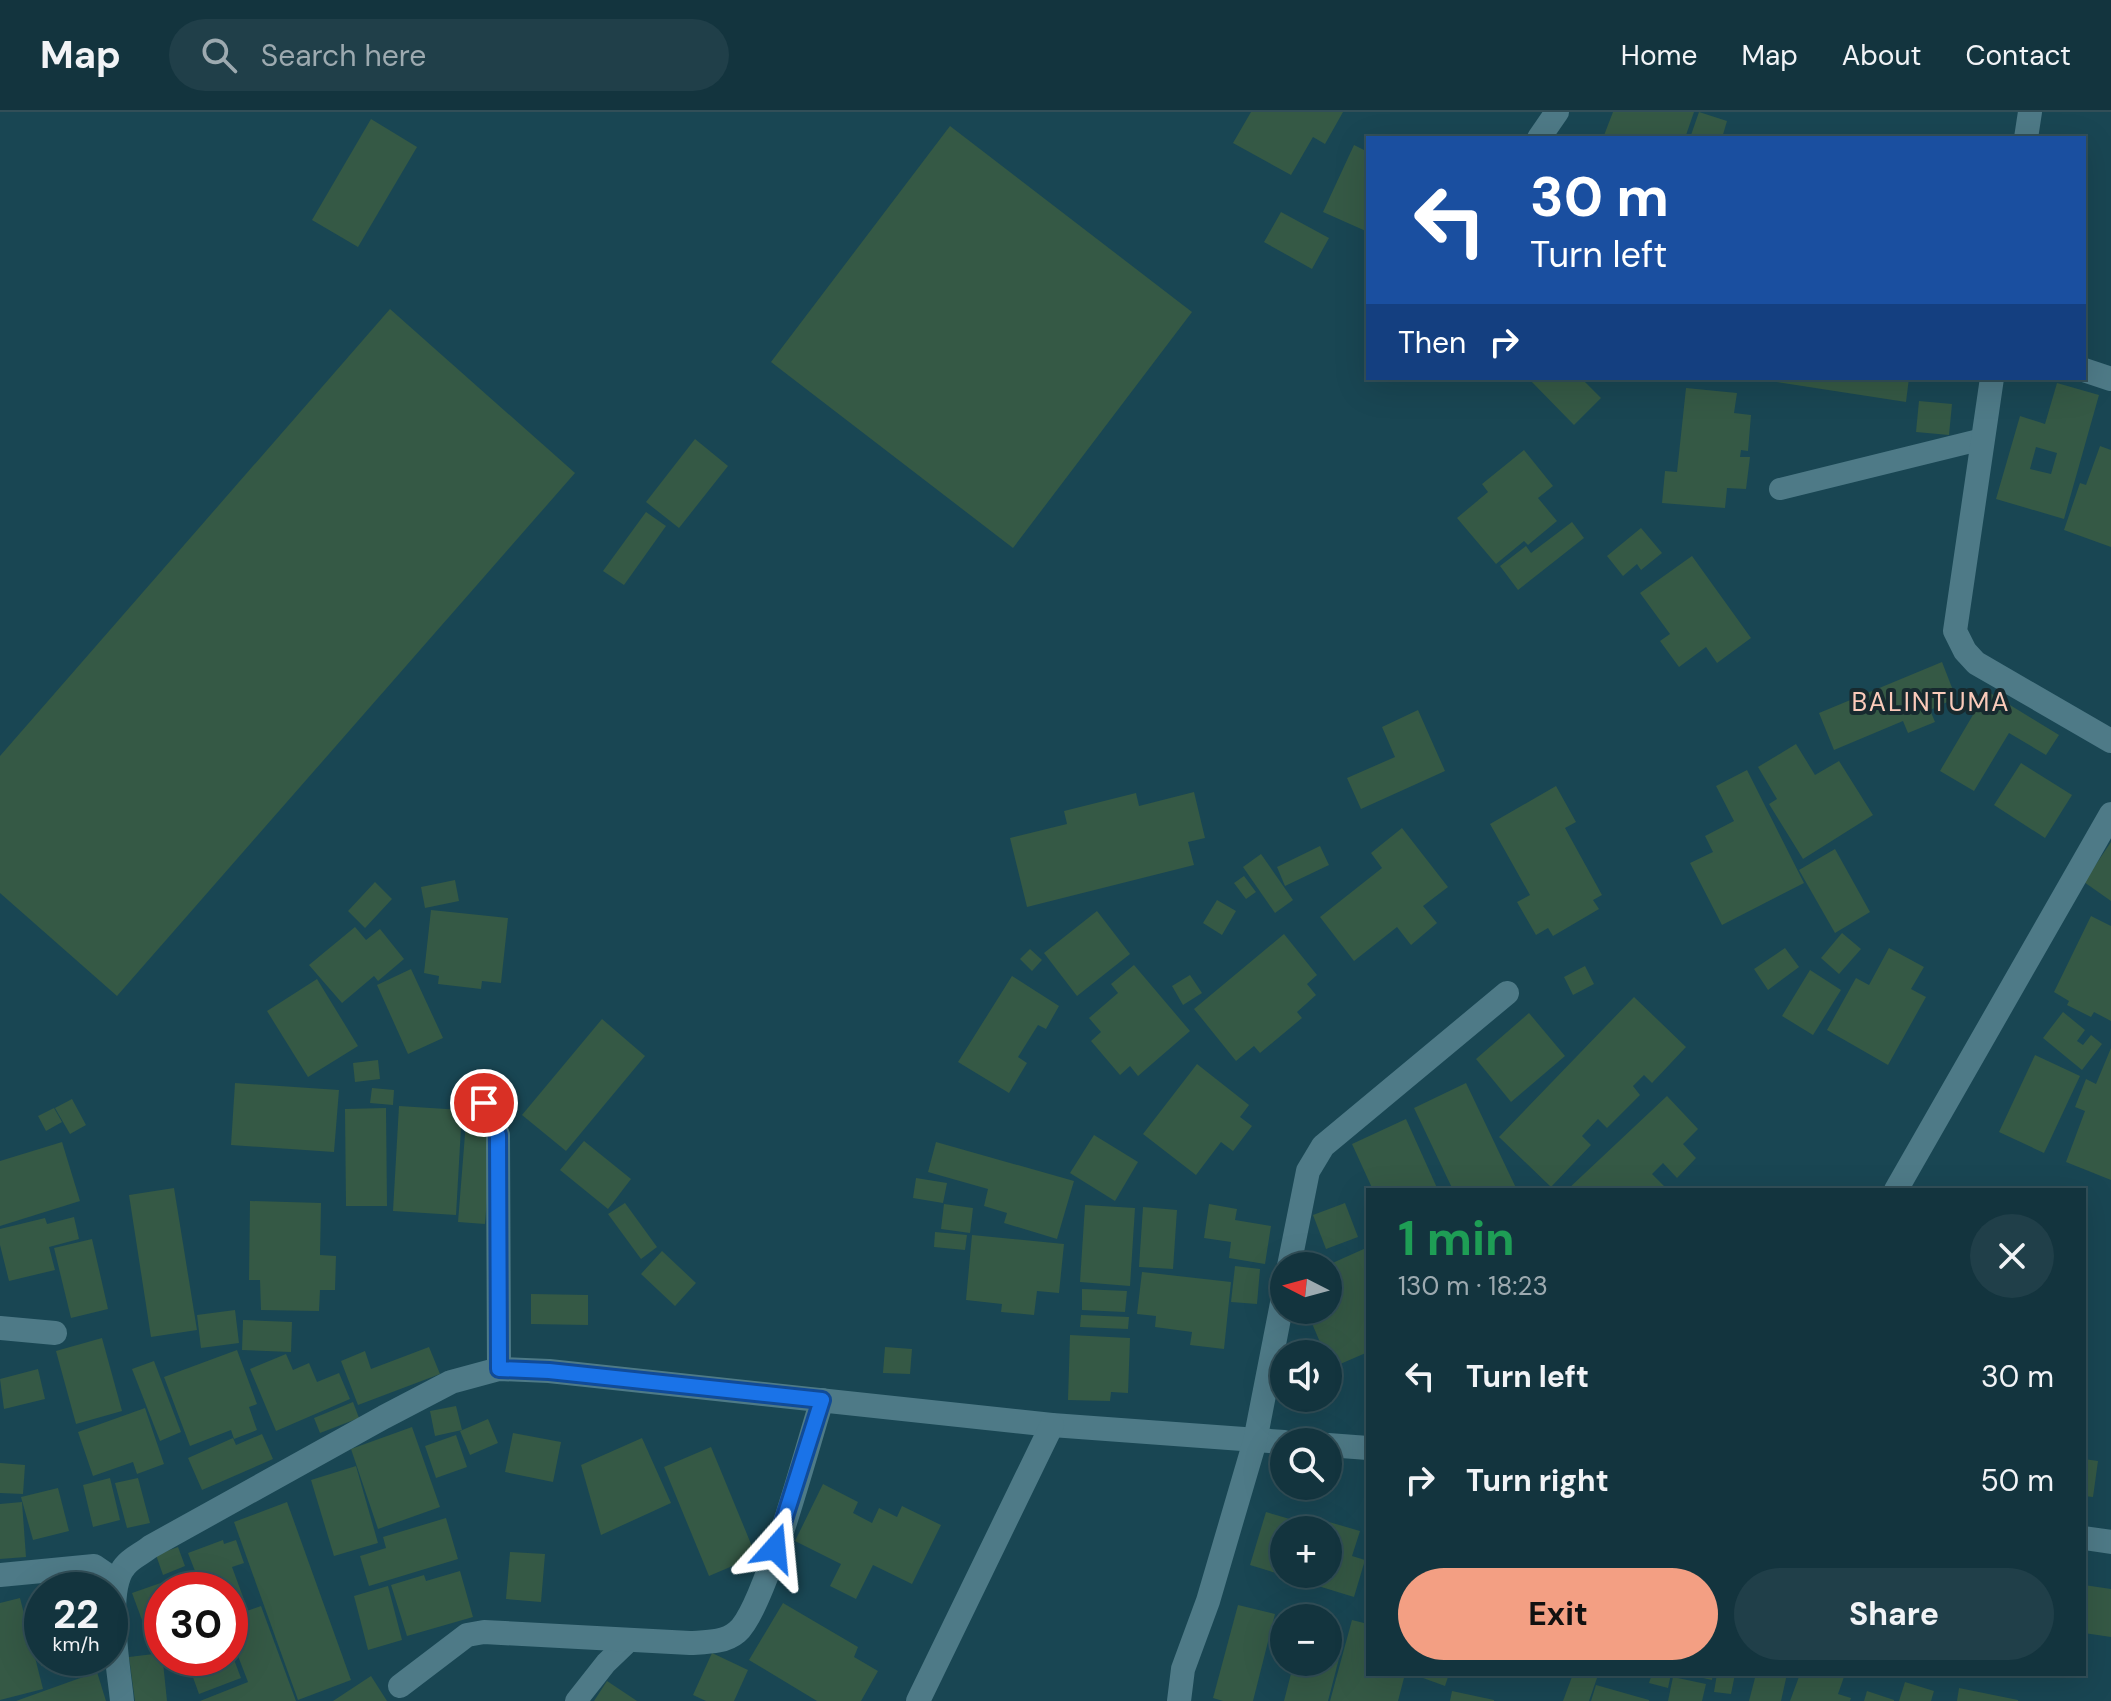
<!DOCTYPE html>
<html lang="en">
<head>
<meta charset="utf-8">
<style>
  body { margin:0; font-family:"DM Sans",sans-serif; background:#203f49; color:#f1f3f6; height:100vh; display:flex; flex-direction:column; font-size:30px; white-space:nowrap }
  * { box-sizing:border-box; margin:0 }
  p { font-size:26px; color:#9daab0 }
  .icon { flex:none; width:44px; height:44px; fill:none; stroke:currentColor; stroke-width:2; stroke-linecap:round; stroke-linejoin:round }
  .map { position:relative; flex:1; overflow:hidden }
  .side { position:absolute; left:1366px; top:1076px; width:720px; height:488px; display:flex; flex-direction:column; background:#13343e; border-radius:0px; box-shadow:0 8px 32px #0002,0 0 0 2px #324f58 }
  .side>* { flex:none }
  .hud { position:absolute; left:1366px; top:24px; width:720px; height:244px; border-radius:0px; box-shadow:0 8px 32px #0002,0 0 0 2px #324f58; background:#1a4fa0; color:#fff; overflow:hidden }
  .needle { width:52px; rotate:276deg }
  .fabs { position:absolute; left:1270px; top:1140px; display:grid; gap:16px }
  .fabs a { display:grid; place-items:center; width:72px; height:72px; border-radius:50%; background:#13343e; box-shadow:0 8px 32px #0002,0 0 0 2px #324f58; font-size:40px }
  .speed { position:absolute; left:24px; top:1460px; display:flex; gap:16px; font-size:40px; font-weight:700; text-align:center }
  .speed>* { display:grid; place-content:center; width:104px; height:104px; border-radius:50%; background:#13343e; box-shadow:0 8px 32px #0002,0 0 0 2px #324f58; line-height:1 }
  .speed small { font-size:20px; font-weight:400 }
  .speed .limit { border:12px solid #d22; background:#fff; color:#111 }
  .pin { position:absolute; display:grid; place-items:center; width:68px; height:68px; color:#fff; margin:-34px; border:4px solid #fff; border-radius:50%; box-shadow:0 2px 8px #0007 }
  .me { position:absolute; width:88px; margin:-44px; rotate:18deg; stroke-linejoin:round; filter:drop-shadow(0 0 6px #0008) }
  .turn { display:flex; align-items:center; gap:28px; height:168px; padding:0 32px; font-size:36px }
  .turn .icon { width:104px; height:104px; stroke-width:2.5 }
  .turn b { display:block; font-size:56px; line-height:68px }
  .then { display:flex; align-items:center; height:76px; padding:0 32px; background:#0003; gap:16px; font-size:30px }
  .round { display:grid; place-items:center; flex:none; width:84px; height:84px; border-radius:42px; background:#203f49 }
  .headline { display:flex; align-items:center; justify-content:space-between; height:136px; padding:0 32px }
  h1 { font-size:48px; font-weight:700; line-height:60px; color:#1e9e55 }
  .button { display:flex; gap:16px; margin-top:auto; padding:16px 32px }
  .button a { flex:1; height:92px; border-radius:48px; background:#f39f83; color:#111; font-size:32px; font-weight:700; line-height:92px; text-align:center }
  .button a+a { background:#203f49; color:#f1f3f6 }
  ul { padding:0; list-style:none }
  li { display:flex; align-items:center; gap:24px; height:104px; padding:0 32px }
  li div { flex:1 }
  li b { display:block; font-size:30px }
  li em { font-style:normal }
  header { display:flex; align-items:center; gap:48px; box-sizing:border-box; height:112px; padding:0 40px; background:#13343e; border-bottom:2px solid #324f58 }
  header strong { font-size:38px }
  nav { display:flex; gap:44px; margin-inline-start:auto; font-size:28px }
  .search { width:560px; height:72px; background:#203f49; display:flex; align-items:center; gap:20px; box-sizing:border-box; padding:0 28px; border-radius:44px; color:#9daab0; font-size:30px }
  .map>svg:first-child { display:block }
</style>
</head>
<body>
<header>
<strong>Map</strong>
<div class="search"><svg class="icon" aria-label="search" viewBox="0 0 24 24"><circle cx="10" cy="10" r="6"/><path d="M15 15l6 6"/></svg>Search here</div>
<nav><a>Home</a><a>Map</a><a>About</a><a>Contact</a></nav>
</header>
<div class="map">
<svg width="2111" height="1589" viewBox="0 0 2111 1589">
  <rect width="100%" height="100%" fill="#194653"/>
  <g fill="#355945" fill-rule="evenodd">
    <polygon points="1251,0 1343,0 1325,32 1313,25 1291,63 1233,31"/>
    <polygon points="1613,0 1694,0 1685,26 1603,26"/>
    <polygon points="1699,0 1727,9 1722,26 1690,26"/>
    <polygon points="371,7 417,35 358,135 312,108"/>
    <polygon points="950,14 1192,200 1013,436 771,250"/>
    <polygon points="1354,33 1368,40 1368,120 1323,100"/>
    <polygon points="1281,100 1329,126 1312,157 1264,130"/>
    <polygon points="390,197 575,361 117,884 0,781 0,644"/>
    <polygon points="1528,266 1581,266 1601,286 1574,313"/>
    <polygon points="1751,266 1909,266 1906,290"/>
    <path d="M2057,271l42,12 -35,124 -68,-20 24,-83 25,8zM2036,335l21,6 -6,21 -21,-5z"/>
    <polygon points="1686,276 1737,281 1734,301 1751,303 1748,339 1741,338 1740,345 1750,345 1746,377 1727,376 1725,396 1662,391 1665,359 1677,360"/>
    <polygon points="1919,289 1952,292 1949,323 1916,320"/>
    <polygon points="695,327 728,354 679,416 646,390"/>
    <polygon points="2100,334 2111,338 2111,435 2064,418 2080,371 2086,373"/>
    <polygon points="1524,338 1553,374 1538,386 1557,409 1528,433 1524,429 1496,452 1457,406 1488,380 1482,372"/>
    <polygon points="646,400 666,414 624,473 603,459"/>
    <polygon points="1572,410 1584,426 1518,478 1500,454 1526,434 1531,441"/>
    <polygon points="1641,416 1662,441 1641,458 1637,452 1623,464 1607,444"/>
    <polygon points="1692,444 1751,526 1717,551 1706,535 1679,555 1660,529 1670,522 1640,481"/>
    <polygon points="1942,550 1956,586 1930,598 1935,610 1908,621 1903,609 1834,638 1819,601"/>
    <polygon points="1987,579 2059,623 2046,643 2009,621 1974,679 1940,659"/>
    <polygon points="1418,598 1445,659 1361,697 1347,666 1395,645 1382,615"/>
    <polygon points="1796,632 1815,663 1839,649 1873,703 1803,747 1769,692 1777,687 1758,655"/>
    <polygon points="2021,651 2072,683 2045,726 1994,693"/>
    <polygon points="1747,658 1804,771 1722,813 1690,751 1713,740 1705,724 1734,709 1716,674"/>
    <polygon points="1556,674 1576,710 1565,716 1602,783 1593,788 1599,797 1553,824 1548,816 1536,823 1517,790 1530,783 1490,712"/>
    <polygon points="1194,680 1205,726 1188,730 1194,753 1027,795 1010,726 1067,712 1064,699 1136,681 1139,694"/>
    <polygon points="1402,716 1448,775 1423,794 1437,811 1411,833 1397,815 1354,849 1320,805 1382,756 1371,741"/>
    <polygon points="2111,730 2111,789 2084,770"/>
    <polygon points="1320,734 1329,753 1285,774 1277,755"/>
    <polygon points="1835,737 1870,800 1835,821 1799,758"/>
    <polygon points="1261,742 1293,788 1275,801 1243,755"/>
    <polygon points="1244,764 1256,780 1246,787 1234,771"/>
    <polygon points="455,768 459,789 425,796 421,775"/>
    <polygon points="375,770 392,787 365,816 348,799"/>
    <polygon points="1217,788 1236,799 1222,823 1203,811"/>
    <polygon points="431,798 508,806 501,871 482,869 481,877 438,872 439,864 424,861"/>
    <polygon points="1097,799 1130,842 1077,884 1044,841"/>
    <polygon points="2091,804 2111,814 2111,909 2094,900 2091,905 2067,893 2069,889 2054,880"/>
    <polygon points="355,815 366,828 380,817 404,847 378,869 374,864 342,891 309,853"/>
    <polygon points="1842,821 1861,837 1839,862 1821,846"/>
    <polygon points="1284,822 1317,863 1307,872 1316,883 1297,900 1302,906 1260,941 1254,934 1236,949 1194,897"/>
    <polygon points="1785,836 1799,855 1768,878 1754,857"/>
    <polygon points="1889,836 1924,855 1911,877 1926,885 1888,953 1827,918 1856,866 1869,873"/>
    <polygon points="1030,837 1042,848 1032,859 1020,847"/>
    <polygon points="1134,853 1190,919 1138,964 1130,954 1120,963 1091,929 1101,920 1089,906 1118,881 1111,872"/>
    <polygon points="1585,854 1594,872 1573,883 1564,865"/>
    <polygon points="411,857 443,926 408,942 377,873"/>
    <polygon points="1810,858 1841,878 1813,923 1782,904"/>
    <polygon points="1190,863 1202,881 1183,893 1172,874"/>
    <polygon points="1012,864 1059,894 1046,917 1038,913 1018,945 1027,951 1009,981 958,950"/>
    <polygon points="317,867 358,934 308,965 267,899"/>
    <polygon points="1634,885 1686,935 1652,971 1644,963 1633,974 1640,983 1607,1016 1598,1007 1582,1024 1591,1033 1551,1075 1499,1025"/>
    <polygon points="2063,900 2085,918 2077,929 2083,933 2091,923 2102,932 2082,958 2043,926"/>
    <polygon points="1529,901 1565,944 1511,990 1476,947"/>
    <polygon points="602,907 645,944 566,1039 522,1003"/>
    <polygon points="2111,936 2111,1068 2066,1050 2085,999 2075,995 2086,967 2096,972"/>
    <polygon points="2035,943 2080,964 2044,1041 1999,1020"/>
    <polygon points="378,948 380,967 355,970 353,951"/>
    <polygon points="1197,952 1249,993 1240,1005 1252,1014 1233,1039 1221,1030 1196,1063 1143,1022"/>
    <polygon points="235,971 339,978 334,1040 231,1033"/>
    <polygon points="1466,971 1517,1078 1453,1078 1414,996"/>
    <polygon points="372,976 394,978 393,993 370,991"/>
    <polygon points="1667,984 1698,1017 1683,1032 1696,1046 1677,1066 1663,1051 1652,1062 1664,1074 1660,1078 1567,1078"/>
    <polygon points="72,987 86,1013 70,1022 55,996"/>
    <polygon points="399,994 462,998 456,1103 393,1099"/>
    <polygon points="54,996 62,1010 46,1019 38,1004"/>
    <polygon points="386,996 387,1094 346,1094 345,997"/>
    <polygon points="1406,1007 1438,1078 1373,1078 1352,1032"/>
    <polygon points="466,1010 493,1012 485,1112 458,1110"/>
    <polygon points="1094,1023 1138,1050 1115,1089 1070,1061"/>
    <polygon points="584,1029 631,1067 608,1097 560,1058"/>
    <polygon points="62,1030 80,1089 0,1114 0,1049"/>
    <polygon points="936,1030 1074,1069 1057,1127 1004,1111 1007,1101 984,1094 988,1077 928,1060"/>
    <polygon points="916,1066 947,1071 943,1091 913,1086"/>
    <polygon points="174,1076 197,1218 151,1225 129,1083"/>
    <polygon points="250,1089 321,1091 320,1143 336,1144 335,1178 320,1178 319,1199 261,1198 260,1168 249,1168"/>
    <polygon points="625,1091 657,1135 641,1147 608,1102"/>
    <polygon points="1345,1091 1358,1125 1326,1137 1313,1103"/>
    <polygon points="944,1092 973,1096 970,1121 941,1117"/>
    <polygon points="1209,1092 1237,1097 1235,1108 1271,1114 1265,1152 1229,1146 1231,1130 1204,1126"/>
    <polygon points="1085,1093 1135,1096 1130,1174 1080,1170"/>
    <polygon points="1143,1095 1177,1098 1173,1157 1139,1155"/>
    <polygon points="74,1105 79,1127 49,1135 55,1158 9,1169 0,1133 0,1117 45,1106 47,1112"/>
    <polygon points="935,1120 967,1123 965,1138 934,1135"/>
    <polygon points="972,1123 1064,1132 1059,1181 1037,1179 1034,1203 1001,1200 1002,1192 966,1188"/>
    <polygon points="92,1127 108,1197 71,1206 54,1136"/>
    <polygon points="1366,1136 1368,1141 1368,1240 1331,1256 1328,1242 1325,1242 1311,1209 1318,1205 1314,1198 1328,1198 1328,1153"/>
    <polygon points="662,1139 696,1171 675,1194 641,1162"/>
    <polygon points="1235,1154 1260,1157 1257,1192 1231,1190"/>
    <polygon points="1142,1160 1231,1170 1224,1237 1190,1233 1192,1220 1155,1215 1156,1204 1137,1202"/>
    <polygon points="1082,1177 1127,1179 1125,1200 1082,1198"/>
    <polygon points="531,1182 588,1183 588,1213 531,1212"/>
    <polygon points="235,1198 239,1231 201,1236 197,1203"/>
    <polygon points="1081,1203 1129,1205 1128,1217 1080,1215"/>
    <polygon points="243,1208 292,1210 291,1240 242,1238"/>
    <polygon points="1070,1223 1130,1226 1128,1281 1111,1280 1110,1289 1068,1288"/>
    <polygon points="102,1226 122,1299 76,1312 56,1239"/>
    <polygon points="429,1235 440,1262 358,1293 341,1249 365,1239 371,1257"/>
    <polygon points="885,1235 912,1237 910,1262 883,1261"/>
    <polygon points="237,1238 257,1292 249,1295 257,1318 234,1327 231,1318 190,1334 164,1265"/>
    <polygon points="286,1242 293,1258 309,1251 317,1270 339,1261 350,1287 276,1319 250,1257"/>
    <polygon points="154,1249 181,1320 160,1329 132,1257"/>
    <polygon points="38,1257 45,1287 4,1297 0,1267"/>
    <polygon points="353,1290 359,1306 320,1321 314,1306"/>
    <polygon points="456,1294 462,1318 435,1324 430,1299"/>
    <polygon points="145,1296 164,1352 137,1362 133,1350 93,1364 78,1320"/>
    <polygon points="488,1307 498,1331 470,1343 460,1319"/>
    <polygon points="412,1315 440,1395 378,1417 351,1337"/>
    <polygon points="513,1321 561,1330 553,1370 505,1360"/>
    <polygon points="262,1322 273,1347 202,1378 188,1346 233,1326 236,1333"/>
    <polygon points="456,1323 467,1355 436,1366 425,1334"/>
    <polygon points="642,1326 671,1391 601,1423 581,1353"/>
    <polygon points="711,1335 756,1444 709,1464 664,1355"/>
    <polygon points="2084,1347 2098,1349 2093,1385 2084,1384"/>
    <polygon points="0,1351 25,1353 23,1382 0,1381"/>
    <polygon points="356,1354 378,1431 334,1444 311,1368"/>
    <polygon points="110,1366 120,1408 93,1415 83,1373"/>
    <polygon points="138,1366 150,1411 127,1416 115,1371"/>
    <polygon points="823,1372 858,1390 853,1401 872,1411 879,1396 897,1405 902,1394 941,1413 912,1472 873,1453 856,1487 830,1474 841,1452 795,1429"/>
    <polygon points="58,1376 69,1419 33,1428 21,1385"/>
    <polygon points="22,1390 26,1445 0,1447 0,1392"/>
    <polygon points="287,1390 351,1568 298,1588 234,1410"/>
    <polygon points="1266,1400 1324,1417 1284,1418 1284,1462 1328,1462 1326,1418 1329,1410 1360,1419 1352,1444 1365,1448 1354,1485 1250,1453"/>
    <polygon points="446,1406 458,1447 369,1474 360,1444 386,1436 383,1425"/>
    <polygon points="223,1428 224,1432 236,1428 244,1451 232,1455 246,1493 230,1498 230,1478 162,1478 162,1522 149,1527 132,1481 195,1459 188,1441"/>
    <polygon points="178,1435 185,1454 163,1463 156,1443"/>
    <polygon points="510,1440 545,1442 541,1490 506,1487"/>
    <polygon points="460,1459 473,1505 407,1524 391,1473 424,1463 426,1469"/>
    <polygon points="2084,1473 2111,1477 2111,1525 2084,1521"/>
    <polygon points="388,1474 402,1528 368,1538 354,1484"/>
    <polygon points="20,1486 43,1577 0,1588 0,1491"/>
    <polygon points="783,1491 858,1535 854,1545 878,1559 861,1589 817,1589 749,1548"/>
    <polygon points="1238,1493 1275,1502 1253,1589 1223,1589 1213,1586"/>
    <polygon points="261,1494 296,1589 200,1589 248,1570 238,1544 233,1545 241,1566 199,1582 186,1546 230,1546 230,1505"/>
    <polygon points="1352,1508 1368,1512 1368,1562 1405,1562 1398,1589 1330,1589"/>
    <polygon points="1328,1527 1343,1531 1328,1589 1284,1589 1294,1550 1328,1550"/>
    <polygon points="162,1541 167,1589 135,1589 129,1545"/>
    <polygon points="712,1541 748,1558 734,1589 706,1589 693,1583"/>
    <polygon points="42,1546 97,1546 97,1552 41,1554"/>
    <polygon points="97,1560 106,1589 16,1589"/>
    <polygon points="1412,1562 1449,1562 1445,1574"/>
    <polygon points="1573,1562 1597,1566 1589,1589 1563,1589"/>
    <polygon points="1652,1562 1671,1562 1668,1576 1649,1571"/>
    <polygon points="1685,1562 1713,1562 1712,1568"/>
    <polygon points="1717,1562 1735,1562 1731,1582 1714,1580"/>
    <polygon points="1756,1562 1787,1562 1781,1589 1749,1589"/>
    <polygon points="1800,1562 1845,1562 1838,1582 1851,1586 1850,1589 1790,1589"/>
    <polygon points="371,1564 387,1589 333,1589"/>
    <polygon points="1673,1565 1706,1572 1702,1589 1668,1589"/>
    <polygon points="607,1569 637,1589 594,1589"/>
    <polygon points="1905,1570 1934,1579 1931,1589 1899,1589"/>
    <polygon points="1596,1573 1649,1588 1649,1589 1591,1589"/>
    <polygon points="1959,1576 2018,1588 2018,1589 1957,1589"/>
    <polygon points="1452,1579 1494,1588 1494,1589 1450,1589"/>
    <polygon points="1867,1579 1894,1588 1894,1589 1864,1589"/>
  </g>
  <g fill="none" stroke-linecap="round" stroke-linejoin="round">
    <g stroke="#4e7a87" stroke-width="22">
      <polyline points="1780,377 1983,327"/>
      <polyline points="576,1589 606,1551 630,1528"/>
    </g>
    <g stroke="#4e7a87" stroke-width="24">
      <polyline points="1539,26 1557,0"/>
      <polyline points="2026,26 2030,0"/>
      <polyline points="2084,258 2111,267"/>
      <polyline points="1992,266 1955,519 1965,539 1976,551 2111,629"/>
      <polyline points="484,991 498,1023 499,1257"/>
      <polyline points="1896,1078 2111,702"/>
      <polyline points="1289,1154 1308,1059 1323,1034 1507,881"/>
      <polyline points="0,1216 55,1221"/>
      <polyline points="1328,1333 1368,1336"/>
      <polyline points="2084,1426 2111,1430"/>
      <polyline points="0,1463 94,1454 116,1469"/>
      <path d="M400,1574l67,-51 17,-3 206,11c16,-1 34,0 47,-11 28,-23 71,-189 85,-232"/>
      <path d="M122,1589c-3,-32 -18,-111 3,-135 6,-8 18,-13 25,-19l234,-130 67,-35 48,-13 50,2 503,54 232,17"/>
      <polyline points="918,1589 1052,1313"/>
      <polyline points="1179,1589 1183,1557 1208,1489 1255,1329 1284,1181"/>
    </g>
  </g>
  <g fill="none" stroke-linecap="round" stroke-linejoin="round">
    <g stroke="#114b97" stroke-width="20">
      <polyline id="route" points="484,991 498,1023 499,1257 549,1259 822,1288 775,1436"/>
    </g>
    <use href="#route" stroke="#1a73e8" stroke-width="14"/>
  </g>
  <g text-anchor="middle" stroke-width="8" stroke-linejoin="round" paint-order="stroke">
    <g font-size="26" letter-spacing="2" fill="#fbcaba" stroke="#172a2f">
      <text x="1931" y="599">BALINTUMA</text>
    </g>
  </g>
</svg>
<div class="fabs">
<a><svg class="needle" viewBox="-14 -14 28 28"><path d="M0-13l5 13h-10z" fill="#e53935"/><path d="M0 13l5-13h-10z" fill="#9daab0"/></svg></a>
<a><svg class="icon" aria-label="sound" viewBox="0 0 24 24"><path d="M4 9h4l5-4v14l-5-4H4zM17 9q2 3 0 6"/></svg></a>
<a><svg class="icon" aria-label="search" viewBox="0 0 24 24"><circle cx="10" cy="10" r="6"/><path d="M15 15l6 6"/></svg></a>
<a>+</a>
<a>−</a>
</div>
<div class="speed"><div>22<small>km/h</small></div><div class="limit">30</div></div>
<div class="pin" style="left:484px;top:991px;background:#d93025"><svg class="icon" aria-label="arrive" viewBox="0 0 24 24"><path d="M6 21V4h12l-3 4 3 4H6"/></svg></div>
<svg class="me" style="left:775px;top:1436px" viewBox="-20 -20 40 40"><path d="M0-17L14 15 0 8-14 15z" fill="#1a73e8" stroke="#fff" stroke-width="4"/></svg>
<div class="hud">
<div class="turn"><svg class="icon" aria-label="left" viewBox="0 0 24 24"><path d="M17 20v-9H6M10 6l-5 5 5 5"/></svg><div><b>30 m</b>Turn left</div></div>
<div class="then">Then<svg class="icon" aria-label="right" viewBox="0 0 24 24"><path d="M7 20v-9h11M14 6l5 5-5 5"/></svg></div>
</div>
<section class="side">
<div class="headline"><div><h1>1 min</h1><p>130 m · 18:23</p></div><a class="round"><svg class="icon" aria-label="close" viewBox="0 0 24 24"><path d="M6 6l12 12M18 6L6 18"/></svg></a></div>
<ul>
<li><svg class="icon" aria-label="left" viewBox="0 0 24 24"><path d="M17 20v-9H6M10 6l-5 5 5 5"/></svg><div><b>Turn left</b></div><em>30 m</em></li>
<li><svg class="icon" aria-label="right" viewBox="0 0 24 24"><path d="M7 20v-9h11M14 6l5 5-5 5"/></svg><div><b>Turn right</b></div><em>50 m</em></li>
</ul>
<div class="button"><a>Exit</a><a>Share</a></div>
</section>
</div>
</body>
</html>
